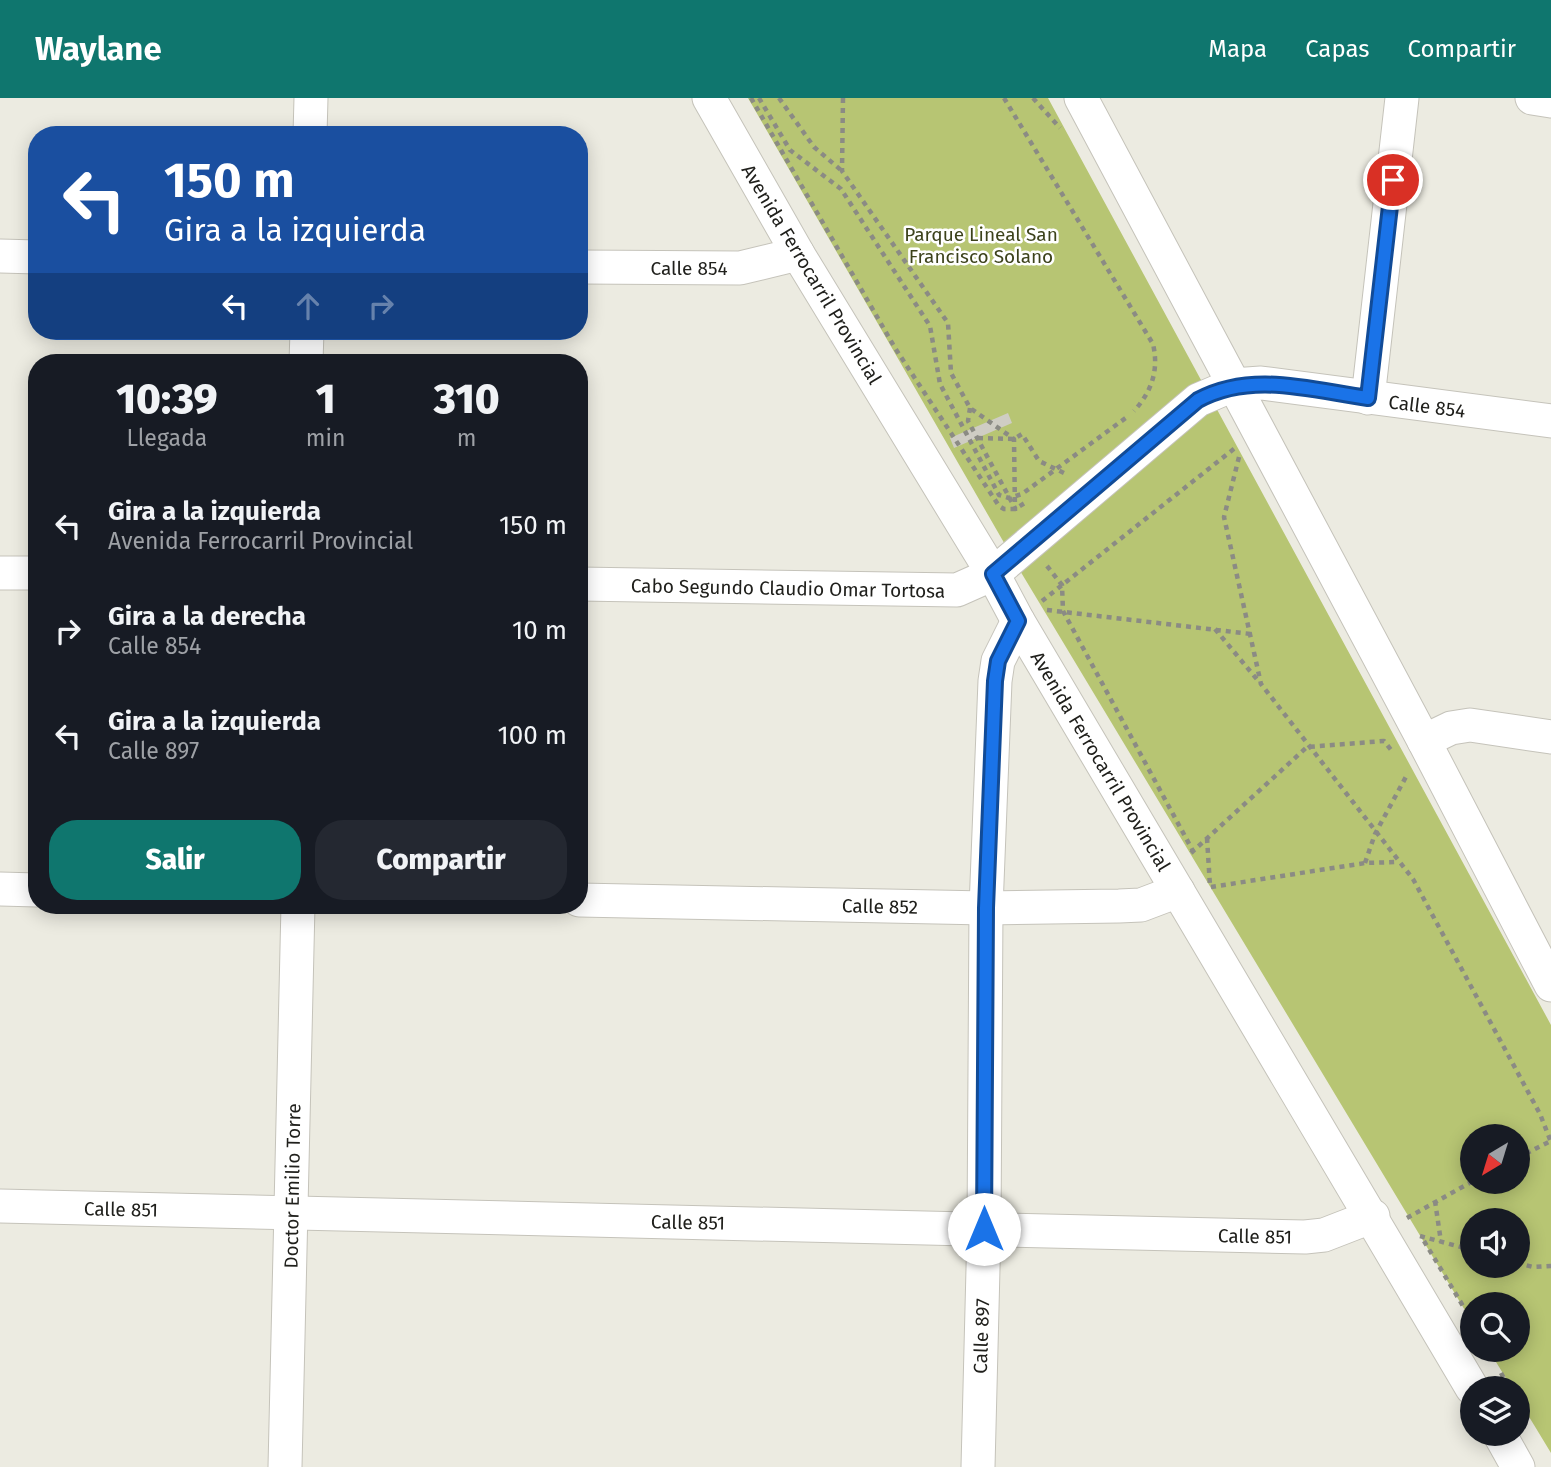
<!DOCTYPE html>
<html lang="es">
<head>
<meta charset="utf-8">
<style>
  body { margin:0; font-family:"Fira Sans",sans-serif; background:#242831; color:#f1f3f6; height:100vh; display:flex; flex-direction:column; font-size:26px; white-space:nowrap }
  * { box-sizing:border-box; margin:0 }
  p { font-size:23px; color:#9ea1a6 }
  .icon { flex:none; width:38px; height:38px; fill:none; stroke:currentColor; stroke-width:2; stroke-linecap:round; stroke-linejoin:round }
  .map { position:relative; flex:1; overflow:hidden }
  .sheet { position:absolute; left:28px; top:256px; width:560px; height:560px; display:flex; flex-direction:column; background:#171b24; border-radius:28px; box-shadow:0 4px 18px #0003 }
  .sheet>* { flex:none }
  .guide { position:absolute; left:28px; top:28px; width:560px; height:214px; border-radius:28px; box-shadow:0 4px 18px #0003; background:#1a4fa0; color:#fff; overflow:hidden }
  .needle { width:46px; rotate:218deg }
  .controls { position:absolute; left:1460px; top:1026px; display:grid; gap:14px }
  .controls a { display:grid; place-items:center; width:70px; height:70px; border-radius:50%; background:#171b24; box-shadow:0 4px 18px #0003; font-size:35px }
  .pin { position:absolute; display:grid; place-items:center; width:60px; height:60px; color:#fff; margin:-30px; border:4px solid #fff; border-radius:50%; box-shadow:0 2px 7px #0007 }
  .me { position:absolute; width:77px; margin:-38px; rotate:0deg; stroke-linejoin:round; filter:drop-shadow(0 0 5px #0008) }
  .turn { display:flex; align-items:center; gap:24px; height:147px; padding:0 21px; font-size:32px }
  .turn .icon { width:91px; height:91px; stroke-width:2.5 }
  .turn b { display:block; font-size:49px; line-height:60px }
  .lanes { display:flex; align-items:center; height:66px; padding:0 21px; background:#0003; justify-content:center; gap:35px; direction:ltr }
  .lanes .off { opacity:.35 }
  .eta { display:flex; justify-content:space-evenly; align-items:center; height:119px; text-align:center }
  .eta b { font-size:42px; font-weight:800; line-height:49px }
  .primary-button { display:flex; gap:14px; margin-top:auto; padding:14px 21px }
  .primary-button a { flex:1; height:80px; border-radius:28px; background:#0f766e; color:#fff; font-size:28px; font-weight:800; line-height:80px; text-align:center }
  .primary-button a+a { background:#242831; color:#f1f3f6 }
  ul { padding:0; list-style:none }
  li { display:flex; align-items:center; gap:21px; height:105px; padding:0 21px }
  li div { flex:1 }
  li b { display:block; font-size:26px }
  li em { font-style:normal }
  header { display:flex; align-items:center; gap:42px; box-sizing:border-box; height:98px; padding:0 35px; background:#0f766e; color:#fff }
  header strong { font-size:33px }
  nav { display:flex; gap:38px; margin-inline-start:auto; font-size:24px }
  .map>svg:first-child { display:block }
</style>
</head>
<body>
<header>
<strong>Waylane</strong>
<nav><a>Mapa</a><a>Capas</a><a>Compartir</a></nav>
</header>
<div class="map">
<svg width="1551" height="1369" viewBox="0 0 1551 1369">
  <rect width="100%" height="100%" fill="#ecebe1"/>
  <path fill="#b7c573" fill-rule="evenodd" d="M748,0h300l503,927v428l-34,-56v-9h-5l-24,-39h29v-45h-45v18l-450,-748zM1472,1038h45v45h-45zM1472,1122h45v45h-45z"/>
  <polygon fill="#cfcdc4" points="1008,315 1012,325 954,350 950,340"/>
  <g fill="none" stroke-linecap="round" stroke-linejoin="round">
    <g stroke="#c5c3ba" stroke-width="35">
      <g id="street">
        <polyline points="709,0 798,156 993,476 1018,523 1472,1290"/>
        <polyline points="1081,0 1424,643 1551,887"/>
        <polyline points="1532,0 1551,3"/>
        <polyline points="310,37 311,0"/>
        <polyline points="0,158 37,159"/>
        <polyline points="579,169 740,170 798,156"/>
        <polyline points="306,264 307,233"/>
        <polyline points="1368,300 1402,0"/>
        <polyline points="0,475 37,475"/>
        <polyline points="579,486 957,492 993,476 1198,302 1233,287 1261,285 1551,323"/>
        <polyline points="1424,643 1451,630 1470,627 1551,639"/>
        <polyline points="0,791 37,792"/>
        <polyline points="579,802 986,810 1119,808 1141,807 1178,793"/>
        <polyline points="0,1108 1305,1139 1324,1137 1373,1118"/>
        <polyline points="1499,1335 1518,1369"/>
        <polyline points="285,1369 298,807"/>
        <polyline points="978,1369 984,1131 986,810 995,583 998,563 1018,523"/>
      </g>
    </g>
    <g stroke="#8b8b84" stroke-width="4.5" stroke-dasharray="5 5" stroke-linecap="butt">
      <polyline points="751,0 895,250 999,408 1004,411 1015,411 1028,403"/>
      <polyline points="759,0 790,52 841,91 930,228 940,286 999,397 1009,400 1022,396 1127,319"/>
      <polyline points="779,0 814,49 842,73"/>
      <polyline points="843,0 842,73 948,225 951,275 970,310 1014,341 1015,413"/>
      <path d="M1004,0l149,246c6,26 -1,47 -19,67"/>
      <polyline points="1033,0 1060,30"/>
      <polyline points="970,310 968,323 1015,410"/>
      <polyline points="978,340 1014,341 1022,336 1039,363 1064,375"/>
      <polyline points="1239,359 1224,419 1261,586 1413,781 1540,1016 1551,1044"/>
      <polyline points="1047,468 1062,487 1063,513 1193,753"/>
      <polyline points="1042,503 1235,350"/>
      <polyline points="1047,512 1251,536"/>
      <polyline points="1215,531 1260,585"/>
      <polyline points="1207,740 1210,788"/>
      <polyline points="1191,755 1307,649 1384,643 1392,653"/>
      <polyline points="1365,765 1375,736 1408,675"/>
      <polyline points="1211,789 1365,765 1396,764"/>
      <polyline points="1517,1060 1551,1043"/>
      <polyline points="1435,1103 1441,1144"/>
      <polyline points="1407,1120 1473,1083"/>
      <polyline points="1420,1138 1472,1152"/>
      <polyline points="1424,1143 1472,1223"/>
      <polyline points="1517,1165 1533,1169 1551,1168"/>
      <polyline points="1501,1275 1509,1290"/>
      <polyline points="1517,1304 1523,1314"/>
    </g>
    <use href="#street" stroke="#fff" stroke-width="33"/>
  </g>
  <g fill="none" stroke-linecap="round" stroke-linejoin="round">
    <g stroke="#114b97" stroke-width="18">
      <path id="route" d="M984,1131l2,-321 9,-227 3,-20 20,-40 -25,-47 205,-174c54,-29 112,-10 170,-2l25,-218"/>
    </g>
    <use href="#route" stroke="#1a73e8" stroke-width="12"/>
  </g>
  <g text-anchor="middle" stroke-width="5" stroke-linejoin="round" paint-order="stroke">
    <g font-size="19" fill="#3c421b" stroke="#fff">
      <text x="981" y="143">Parque Lineal San<tspan x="981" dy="22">Francisco Solano</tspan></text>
    </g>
    <g font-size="19" fill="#20201c" stroke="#fff">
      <text x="689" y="177">Calle 854</text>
      <text transform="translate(812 176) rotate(59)" y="7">Avenida Ferrocarril Provincial</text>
      <text transform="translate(1427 308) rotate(7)" y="7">Calle 854</text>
      <text transform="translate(788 490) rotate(1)" y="7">Cabo Segundo Claudio Omar Tortosa</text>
      <text transform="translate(1101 663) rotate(59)" y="7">Avenida Ferrocarril Provincial</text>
      <text transform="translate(880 808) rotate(1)" y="7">Calle 852</text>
      <text transform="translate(292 1088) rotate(-89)" y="7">Doctor Emilio Torre</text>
      <text transform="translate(121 1111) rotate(1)" y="7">Calle 851</text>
      <text transform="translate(688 1124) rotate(1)" y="7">Calle 851</text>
      <text transform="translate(1255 1138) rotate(1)" y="7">Calle 851</text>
      <text transform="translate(981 1238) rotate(-88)" y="7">Calle 897</text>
    </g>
  </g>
</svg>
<div class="controls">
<a><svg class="needle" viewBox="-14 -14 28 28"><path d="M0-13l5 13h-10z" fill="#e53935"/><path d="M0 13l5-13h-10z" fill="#9ea1a6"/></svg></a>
<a><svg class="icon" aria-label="sound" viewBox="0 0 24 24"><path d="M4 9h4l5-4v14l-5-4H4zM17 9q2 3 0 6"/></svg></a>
<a><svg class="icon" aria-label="search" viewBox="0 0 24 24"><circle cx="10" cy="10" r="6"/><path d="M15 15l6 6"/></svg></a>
<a><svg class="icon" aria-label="layers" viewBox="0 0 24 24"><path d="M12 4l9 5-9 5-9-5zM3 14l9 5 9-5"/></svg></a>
</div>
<div class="pin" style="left:1393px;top:82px;background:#d93025"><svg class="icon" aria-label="arrive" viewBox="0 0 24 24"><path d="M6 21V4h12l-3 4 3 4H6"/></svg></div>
<svg class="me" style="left:984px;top:1131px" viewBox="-20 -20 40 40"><circle r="19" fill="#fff"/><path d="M0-13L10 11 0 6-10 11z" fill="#1a73e8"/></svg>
<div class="guide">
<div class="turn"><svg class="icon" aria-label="left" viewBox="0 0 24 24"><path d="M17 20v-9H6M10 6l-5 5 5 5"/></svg><div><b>150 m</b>Gira a la izquierda</div></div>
<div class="lanes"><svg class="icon" aria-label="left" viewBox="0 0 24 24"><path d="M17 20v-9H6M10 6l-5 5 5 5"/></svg><svg class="icon off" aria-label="ahead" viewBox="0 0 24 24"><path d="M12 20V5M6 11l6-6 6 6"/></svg><svg class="icon off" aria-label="right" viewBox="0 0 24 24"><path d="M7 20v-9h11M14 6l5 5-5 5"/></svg></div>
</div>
<section class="sheet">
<div class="eta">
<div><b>10:39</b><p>Llegada</p></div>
<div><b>1</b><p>min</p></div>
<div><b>310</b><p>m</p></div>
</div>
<ul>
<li><svg class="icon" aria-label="left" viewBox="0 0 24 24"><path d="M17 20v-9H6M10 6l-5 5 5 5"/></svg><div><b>Gira a la izquierda</b><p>Avenida Ferrocarril Provincial</p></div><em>150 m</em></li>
<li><svg class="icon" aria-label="right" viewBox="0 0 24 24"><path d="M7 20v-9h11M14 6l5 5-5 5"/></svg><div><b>Gira a la derecha</b><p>Calle 854</p></div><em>10 m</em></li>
<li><svg class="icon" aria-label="left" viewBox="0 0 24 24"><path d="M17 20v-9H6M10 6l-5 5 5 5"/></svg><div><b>Gira a la izquierda</b><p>Calle 897</p></div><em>100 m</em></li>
</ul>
<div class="primary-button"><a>Salir</a><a>Compartir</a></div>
</section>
</div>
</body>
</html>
